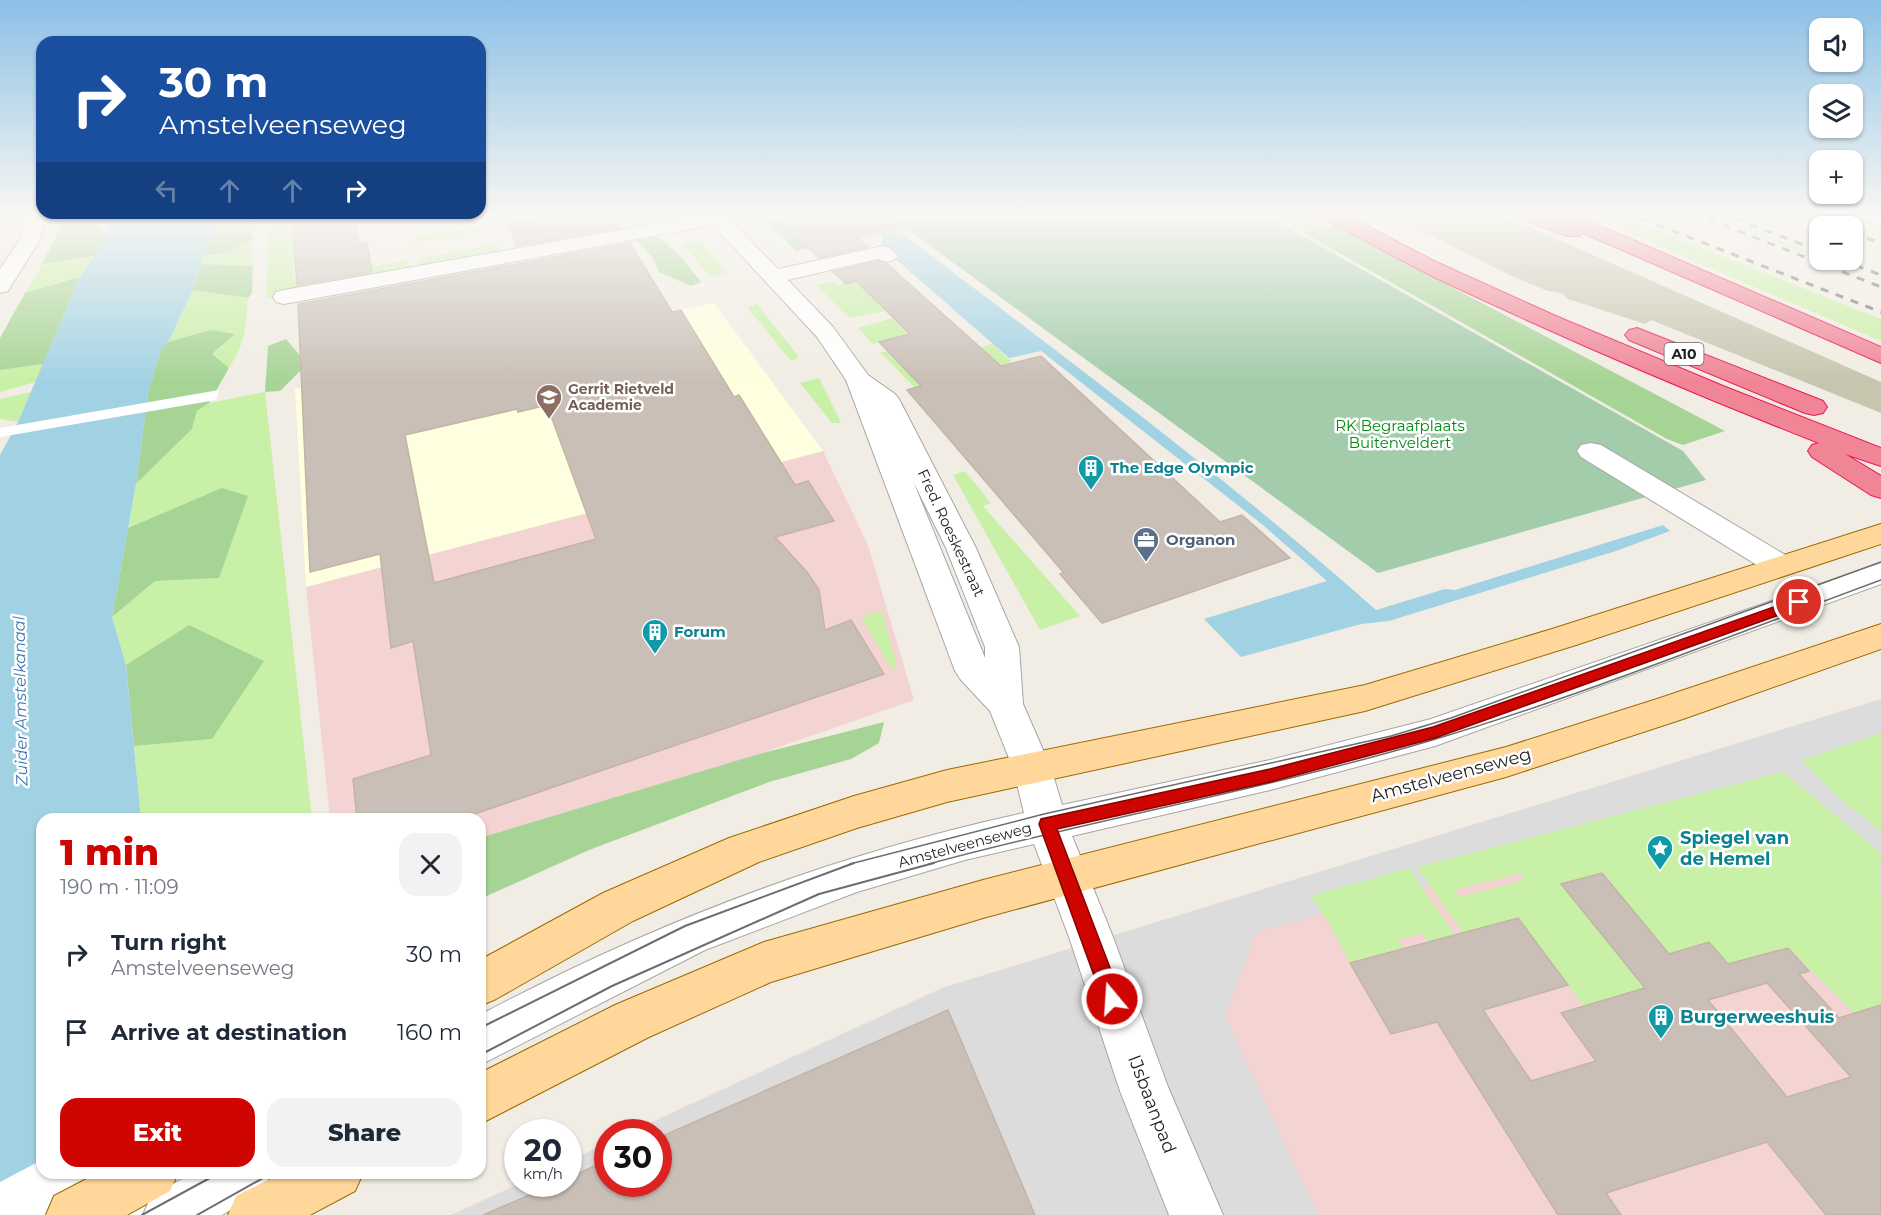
<!DOCTYPE html>
<html lang="en">
<head>
<meta charset="utf-8">
<style>
  body { margin:0; font-family:Montserrat,sans-serif; background:#f2f2f3; color:#1f2937; height:100vh; display:flex; flex-direction:column; font-size:22px; white-space:nowrap }
  * { box-sizing:border-box; margin:0 }
  p { font-size:20px; color:#747a83 }
  .icon { flex:none; width:33px; height:33px; fill:none; stroke:currentColor; stroke-width:2; stroke-linecap:round; stroke-linejoin:round }
  .map { position:relative; flex:1; overflow:hidden }
  .panel { position:absolute; left:36px; top:813px; width:450px; height:366px; display:flex; flex-direction:column; background:#fff; border-radius:18px; box-shadow:0 2px 4px #0004 }
  .panel>* { flex:none }
  .guide { position:absolute; left:36px; top:36px; width:450px; height:183px; border-radius:18px; box-shadow:0 2px 4px #0004; background:#1a4fa0; color:#fff; overflow:hidden }
  .tools { position:absolute; left:1809px; top:18px; display:grid; gap:12px }
  .tools a { display:grid; place-items:center; width:54px; height:54px; border-radius:12px; background:#fff; box-shadow:0 2px 4px #0004; font-size:30px }
  .speed { position:absolute; left:504px; top:1119px; display:flex; gap:12px; font-size:30px; font-weight:700; text-align:center }
  .speed>* { display:grid; place-content:center; width:78px; height:78px; border-radius:50%; background:#fff; box-shadow:0 2px 4px #0004; line-height:1 }
  .speed small { font-size:15px; font-weight:400 }
  .speed .limit { border:9px solid #d22; background:#fff; color:#111 }
  .pin { position:absolute; display:grid; place-items:center; width:51px; height:51px; color:#fff; margin:-26px; border:3px solid #fff; border-radius:50%; box-shadow:0 2px 6px #0007 }
  .me { position:absolute; width:66px; margin:-33px; rotate:342deg; stroke-linejoin:round; filter:drop-shadow(0 0 4px #0008) }
  .turn { display:flex; align-items:center; gap:21px; height:126px; padding:0 24px; font-size:27px }
  .turn .icon { width:78px; height:78px; stroke-width:2.5 }
  .turn b { display:block; font-size:42px; line-height:51px }
  .lanes { display:flex; align-items:center; height:57px; padding:0 24px; background:#0003; justify-content:center; gap:30px; direction:ltr }
  .lanes .off { opacity:.35 }
  .round { display:grid; place-items:center; flex:none; width:63px; height:63px; border-radius:18px; background:#f2f2f3 }
  .summary { display:flex; align-items:center; justify-content:space-between; height:102px; padding:0 24px }
  h1 { font-size:36px; font-weight:800; line-height:45px; color:#ce0500 }
  .button { display:flex; gap:12px; margin-top:auto; padding:12px 24px }
  .button a { flex:1; height:69px; border-radius:18px; background:#ce0500; color:#fff; font-size:24px; font-weight:800; line-height:69px; text-align:center }
  .button a+a { background:#f2f2f3; color:#1f2937 }
  ul { padding:0; list-style:none }
  li { display:flex; align-items:center; gap:18px; height:78px; padding:0 24px }
  li div { flex:1 }
  li b { display:block; font-size:22px }
  li em { font-style:normal }
  .map>svg:first-child { display:block }
</style>
</head>
<body>
<div class="map">
<svg width="1881" height="1215" viewBox="0 0 1881 1215">
  <rect width="100%" height="100%" fill="#f1ede4"/>
  <polygon fill="#dddcdc" points="1881,699 1881,1215 451,1215 519,1184 568,1184 569,1161 607,1143 608,1184 658,1184 658,1132 630,1132 942,988"/>
  <g fill="#f3d4d2">
    <polygon points="823,451 868,545 914,700 480,851 480,819 330,819 306,587"/>
    <polygon points="1622,834 1881,915 1881,1215 1318,1215 1225,1016 1256,932"/>
  </g>
  <polygon fill="#feffdf" points="714,303 823,451 306,587 295,389"/>
  <polygon fill="#c6c6af" points="1385,213 1498,213 1881,382 1881,413 1651,320 1645,324 1568,299 1562,293 1548,291 1516,278"/>
  <g fill="#c8f0a6" fill-rule="evenodd">
    <polygon points="217,213 254,213 253,234 215,231"/>
    <polygon points="268,213 291,213 294,281 408,260 411,273 267,298"/>
    <polygon points="1266,213 1310,213 1336,226 1304,233"/>
    <polygon points="1581,213 1614,213 1881,319 1881,341"/>
    <polygon points="1701,213 1709,213 1819,255 1819,259"/>
    <polygon points="492,223 486,231 475,234 410,243 413,238 433,232 467,230"/>
    <polygon points="700,240 727,272 711,277 682,244"/>
    <polygon points="252,241 253,266 201,264 203,256 227,252"/>
    <polygon points="498,244 503,256 420,270 417,259"/>
    <polygon points="95,256 80,277 25,293 42,264"/>
    <polygon points="855,281 886,311 849,318 816,285 834,282 838,285"/>
    <path d="M193,290l55,8c-3,33 -1,41 -19,70l-17,-14 11,-8 -13,-16 -42,12z"/>
    <polygon points="757,304 799,357 791,361 747,307"/>
    <polygon points="893,318 909,333 873,344 858,328"/>
    <polygon points="992,344 1012,362 914,387 880,352 973,349"/>
    <polygon points="43,364 35,382 0,392 0,370"/>
    <polygon points="819,378 841,423 832,423 800,383"/>
    <polygon points="31,392 18,422 0,419 0,399"/>
    <polygon points="265,392 312,819 141,819 134,746 212,739 189,625 126,665 112,617 155,581 219,578 222,489 128,528 136,484 192,429 197,411 209,403"/>
    <polygon points="965,471 991,503 983,506 1080,616 1040,630 953,475"/>
    <polygon points="882,611 897,666 892,670 861,617"/>
    <polygon points="1881,733 1881,831 1845,803 1801,761"/>
    <path d="M1783,772l98,81 -2,39 2,5v108l-27,8 -66,-65 -59,17 -20,-22 -40,11 -68,-81 -40,11 84,104 -61,18 -66,-88 -55,15 -46,-66zM1521,873l3,7 -64,17 -5,-7z"/>
    <polygon points="1409,868 1455,935 1430,942 1420,933 1398,940 1404,947 1350,963 1329,923 1311,896"/>
  </g>
  <g fill="#a6d495">
    <polygon points="64,213 91,213 87,216 106,235 95,256 42,264 66,216"/>
    <polygon points="1336,226 1725,431 1683,445 1667,439 1304,233"/>
    <polygon points="215,231 253,234 252,241 227,252 203,256"/>
    <polygon points="659,237 681,257 701,282 691,286 659,272 653,258 635,239"/>
    <polygon points="201,264 253,266 252,293 248,298 193,290"/>
    <polygon points="80,277 43,364 0,370 0,338 25,293"/>
    <polygon points="210,330 235,334 212,354 229,368 209,403 197,411 192,429 136,484 148,393 161,348 168,342"/>
    <polygon points="286,339 307,364 280,391 265,392 268,346"/>
    <polygon points="222,488 248,496 219,578 155,581 112,617 128,528"/>
    <polygon points="189,625 264,661 212,739 134,746 126,665"/>
    <polygon points="884,722 879,743 851,759 769,782 589,850 480,899 480,838 759,754"/>
  </g>
  <polygon fill="#a3ccaa" points="758,213 1262,213 1683,451 1706,480 1378,573 907,229 796,251"/>
  <polygon fill="#e7e7e7" points="760,227 786,253 772,256 747,230"/>
  <g fill="#a1d2e3">
    <polygon points="115,213 217,213 215,231 203,256 193,290 168,342 161,348 148,393 136,484 112,617 126,665 141,819 42,819 42,1173 0,1215 0,455 18,422 80,277 95,256"/>
    <path d="M859,213h16c169,129 341,255 501,397l69,-21 10,1 208,-65 7,6 -54,20 -227,70 -28,3 -120,33 -37,-38 123,-38 -64,-56 -222,-174 -32,7 -127,-111 1,-12z"/>
  </g>
  <g fill="#fff">
    <polygon points="219,390 216,400 0,437 0,428"/>
    <polygon points="42,1160 42,1173 237,1173 245,1215 0,1215 0,1182"/>
  </g>
  <g fill="#c9bfb7" stroke="#c4b4a5" stroke-width="1.5" fill-rule="evenodd">
    <polygon points="291,213 354,213 359,244 367,242 372,272 297,285"/>
    <polygon points="546,213 612,213 621,228 517,246 508,223 547,216"/>
    <polygon points="772,213 907,213 908,222 856,236 868,247 819,258"/>
    <path d="M630,243l42,69 9,-2 53,87 5,-2 56,90 13,-4 26,40 -59,16 32,35 12,18 6,40 26,-10 33,54 -424,145h-103l-4,-40 78,-24 -18,-114 -22,7 -11,-94 -70,18 -12,-268zM547,405l49,134 -162,44 -29,-148 112,-26 1,3z"/>
    <polygon points="878,261 887,264 1001,366 1041,356 1220,522 1242,515 1290,558 1102,623 1060,574 1064,573 907,390 921,386 879,342 910,334 856,281 846,284 833,272"/>
    <path d="M1602,873l67,81 40,-12 19,22 60,-16 21,23 -10,3 40,44 42,-13v210h-55l-59,-73 -161,51 15,22h-63l-121,-193 -46,12 -41,-71 168,-45 50,67 -85,25 48,71 65,-20 -35,-48 84,-25 -84,-104zM1767,983l84,94 -64,20 -79,-97z"/>
    <polygon points="948,1010 1035,1215 483,1215 555,1184 568,1184 568,1178 608,1160 608,1184 658,1184 658,1138"/>
  </g>
  <g fill="none" stroke-linecap="round" stroke-linejoin="round">
    <g stroke="#a6a6a6" stroke-width="2">
      <g id="minor">
        <polygon points="17,213 37,213 44,222 41,238 8,291 0,293 0,269 21,238 24,222"/>
        <path d="M703,213h21l54,56 105,-23 7,2 8,8 -4,4 -7,2 -9,-3 -90,21 45,47 35,48 27,19 4,5 77,149 43,99 4,57 28,64 11,37 208,-45 161,-41 450,-156v21l-446,162 -165,44 -198,46 41,101 55,150 55,128h-54l-49,-124 -51,-154 -35,-93 -69,16 -108,32 -152,58 -225,115v-50c171,-91 354,-161 544,-202l-11,-45 -23,-57 -29,-31 -6,-9 -109,-291 -29,-43 -104,-112 -429,79 -8,-2 -3,-5 3,-5 8,-2 420,-75zM913,481l33,67 39,99v11z"/>
        <polygon points="1851,213 1881,213 1881,226 1854,217"/>
        <polygon points="1591,443 1601,445 1792,559 1797,566 1792,573 1781,576 1770,573 1581,457 1577,451 1581,445"/>
        <polygon points="193,1173 271,1173 263,1191 222,1215 143,1215 151,1196"/>
      </g>
    </g>
    <g stroke="#9a6b00" stroke-width="2">
      <g id="major">
        <polygon points="1881,524 1881,544 1576,645 1365,711 947,802 857,828 759,862 633,921 496,999 480,1006 480,960 603,893 729,838 854,796 947,770 1365,685 1552,629"/>
        <polygon points="1881,624 1881,649 1683,719 1506,777 983,918 771,982 649,1037 480,1124 480,1073 615,1005 764,942 983,880 1506,747 1657,699"/>
        <polygon points="98,1173 178,1173 170,1191 127,1215 46,1215 54,1196"/>
        <polygon points="282,1173 363,1173 355,1191 310,1215 228,1215 236,1196"/>
      </g>
    </g>
    <g stroke="#ed1458" stroke-width="2">
      <g id="highway">
        <path d="M1318,213h24l92,48 124,56 165,69 158,62v18l-36,-12 36,22v22l-10,-3 -59,-38 -4,-6 4,-6 7,-2c-130,-51 -259,-106 -385,-166 -38,-19 -75,-40 -113,-60z"/>
        <polygon points="1515,213 1570,213 1881,347 1881,363 1583,233 1580,236 1566,236 1518,217"/>
        <polygon points="1637,328 1823,401 1827,407 1823,413 1814,415 1805,413 1629,340 1625,335 1629,330"/>
      </g>
    </g>
    <use href="#minor" fill="#fff" fill-rule="evenodd"/>
    <use href="#major" fill="#ffd79b" fill-rule="evenodd"/>
    <use href="#highway" fill="#f08596" fill-rule="evenodd"/>
    <g stroke="#6d6d6d" stroke-width="1.5">
      <polyline points="850,864 1044,814 1391,736 1451,718 1881,562"/>
      <path d="M929,864c165,-45 335,-74 500,-123 152,-45 303,-106 452,-161"/>
    </g>
    <g stroke="#6d6d6d" stroke-width="2">
      <polyline points="480,1028 685,926 854,863"/>
      <polyline points="480,1055 612,986 819,894 934,863"/>
      <polyline points="142,1215 219,1173"/>
      <polyline points="197,1215 272,1173"/>
    </g>
    <g stroke="#6d6d6d" stroke-width="3" stroke-dasharray="8 8" stroke-linecap="butt">
      <polyline points="1627,213 1881,312"/>
      <polyline points="1693,213 1881,287"/>
      <polyline points="1720,213 1820,251"/>
      <polyline points="1797,213 1819,221"/>
      <polyline points="1813,213 1851,226"/>
      <polyline points="1852,233 1881,243"/>
      <polyline points="1841,260 1881,275"/>
    </g>
  </g>
  <linearGradient id="sky" x2="0" y2="1"><stop stop-color="#8bc0e6"/><stop offset="0.56" stop-color="#f9f7f3"/><stop offset="1" stop-color="#f9f7f3" stop-opacity="0"/></linearGradient>
  <rect width="1881" height="383" fill="url(#sky)"/>
  <polygon fill="#ce0500" stroke="#860300" stroke-width="1.5" points="1799,598 1804,599 1806,602 1804,606 1435,738 1270,782 1057,829 1122,999 1119,1006 1112,1008 1105,1006 1039,824 1041,819 1270,769 1433,727"/>
  <defs>
    <g id="university-pin" transform="scale(1.35)"><path d="M0 17L-7.5 6A9.5 9.5 0 1 1 7.5 6Z" fill="#8d6e63" stroke="#fff"/><path d="M0-5L7-2L0 1L-7-2ZM-4 1L0 2.5L4 1V4Q0 6-4 4Z" fill="#fff"/></g>
    <g id="building-pin" transform="scale(1.35)"><path d="M0 17L-7.5 6A9.5 9.5 0 1 1 7.5 6Z" fill="#0f9aa8" stroke="#fff"/><path d="M-4-6H4V6H1V3H-1V6H-4ZM-2.5-4.3h1.7v1.8h-1.7ZM.8-4.3h1.7v1.8H.8ZM-2.5-1h1.7V.8h-1.7ZM.8-1h1.7V.8H.8Z" fill="#fff"/></g>
    <g id="office-pin" transform="scale(1.35)"><path d="M0 17L-7.5 6A9.5 9.5 0 1 1 7.5 6Z" fill="#5c6f8a" stroke="#fff"/><path d="M-6-3h4V-5.5h4V-3h4V5H-6ZM-1-4.5V-3h2v-1.5ZM-6 0V1H6V0Z" fill="#fff"/></g>
    <g id="sight-pin" transform="scale(1.35)"><path d="M0 17L-7.5 6A9.5 9.5 0 1 1 7.5 6Z" fill="#0f9aa8" stroke="#fff"/><path d="M0-6L1.8-2.2L6-1.7L2.9 1.2L3.7 5.4L0 3.3L-3.7 5.4L-2.9 1.2L-6-1.7L-1.8-2.2Z" fill="#fff"/></g>
  </defs>
  <g fill-rule="evenodd">
    <use href="#university-pin" x="549" y="397"/>
    <use href="#building-pin" x="1091" y="468"/>
    <use href="#office-pin" x="1146" y="540"/>
    <use href="#building-pin" x="655" y="632"/>
    <use href="#sight-pin" x="1660" y="848"/>
    <use href="#building-pin" x="1661" y="1017"/>
  </g>
  <g text-anchor="middle" stroke-width="5" stroke-linejoin="round" paint-order="stroke">
    <rect fill="#fff" stroke="#626262" stroke-width="1.5" x="1664.5" y="343" width="39" height="22" rx="4.5"/>
    <g font-size="14" font-weight="bold" fill="#1f1f1f">
      <text x="1684" y="359">A10</text>
    </g>
    <g font-size="14" font-weight="bold" fill="#785e54" stroke="#fff" text-anchor="start">
      <text x="568" y="394">Gerrit Rietveld<tspan x="568" dy="16">Academie</tspan></text>
    </g>
    <g font-size="15" fill="#018a10" stroke="#fff">
      <text x="1400" y="431">RK Begraafplaats<tspan x="1400" dy="17">Buitenveldert</tspan></text>
    </g>
    <g font-size="15" font-weight="bold" fill="#0d838f" stroke="#fff" text-anchor="start">
      <text x="1110" y="473">The Edge Olympic</text>
      <text x="674" y="637">Forum</text>
    </g>
    <g font-size="15" fill="#1f1f1f" stroke="#fff">
      <text transform="translate(951 533) rotate(65)" y="5">Fred. Roeskestraat</text>
      <text transform="translate(965 845) rotate(-15)" y="5">Amstelveenseweg</text>
    </g>
    <g font-size="15" font-weight="bold" fill="#4e5e75" stroke="#fff" text-anchor="start">
      <text x="1166" y="545">Organon</text>
    </g>
    <g font-size="16" font-style="italic" fill="#3f75b1" stroke="#fff">
      <text transform="translate(20 701) rotate(-91)" y="6">Zuider Amstelkanaal</text>
    </g>
    <g font-size="18" fill="#1f1f1f" stroke="#fff">
      <text transform="translate(1451 775) rotate(-15)" y="6">Amstelveenseweg</text>
      <text transform="translate(1152 1104) rotate(69)" y="6">IJsbaanpad</text>
    </g>
    <g font-size="18" font-weight="bold" fill="#0d838f" stroke="#fff" text-anchor="start">
      <text x="1680" y="844">Spiegel van<tspan x="1680" dy="21">de Hemel</tspan></text>
      <text x="1680" y="1023">Burgerweeshuis</text>
    </g>
  </g>
</svg>
<div class="tools">
<a><svg class="icon" aria-label="sound" viewBox="0 0 24 24"><path d="M4 9h4l5-4v14l-5-4H4zM17 9q2 3 0 6"/></svg></a>
<a><svg class="icon" aria-label="layers" viewBox="0 0 24 24"><path d="M12 4l9 5-9 5-9-5zM3 14l9 5 9-5"/></svg></a>
<a>+</a>
<a>−</a>
</div>
<div class="speed"><div>20<small>km/h</small></div><div class="limit">30</div></div>
<div class="pin" style="left:1799px;top:602px;background:#d93025"><svg class="icon" aria-label="arrive" viewBox="0 0 24 24"><path d="M6 21V4h12l-3 4 3 4H6"/></svg></div>
<svg class="me" style="left:1112px;top:999px" viewBox="-20 -20 40 40"><circle r="17" fill="#ce0500" stroke="#fff" stroke-width="3"/><path d="M0-11L8 9 0 5-8 9z" fill="#fff"/></svg>
<div class="guide">
<div class="turn"><svg class="icon" aria-label="right" viewBox="0 0 24 24"><path d="M7 20v-9h11M14 6l5 5-5 5"/></svg><div><b>30 m</b>Amstelveenseweg</div></div>
<div class="lanes"><svg class="icon off" aria-label="left" viewBox="0 0 24 24"><path d="M17 20v-9H6M10 6l-5 5 5 5"/></svg><svg class="icon off" aria-label="ahead" viewBox="0 0 24 24"><path d="M12 20V5M6 11l6-6 6 6"/></svg><svg class="icon off" aria-label="ahead" viewBox="0 0 24 24"><path d="M12 20V5M6 11l6-6 6 6"/></svg><svg class="icon" aria-label="right" viewBox="0 0 24 24"><path d="M7 20v-9h11M14 6l5 5-5 5"/></svg></div>
</div>
<section class="panel">
<div class="summary"><div><h1>1 min</h1><p>190 m · 11:09</p></div><a class="round"><svg class="icon" aria-label="close" viewBox="0 0 24 24"><path d="M6 6l12 12M18 6L6 18"/></svg></a></div>
<ul>
<li><svg class="icon" aria-label="right" viewBox="0 0 24 24"><path d="M7 20v-9h11M14 6l5 5-5 5"/></svg><div><b>Turn right</b><p>Amstelveenseweg</p></div><em>30 m</em></li>
<li><svg class="icon" aria-label="arrive" viewBox="0 0 24 24"><path d="M6 21V4h12l-3 4 3 4H6"/></svg><div><b>Arrive at destination</b></div><em>160 m</em></li>
</ul>
<div class="button"><a>Exit</a><a>Share</a></div>
</section>
</div>
</body>
</html>
